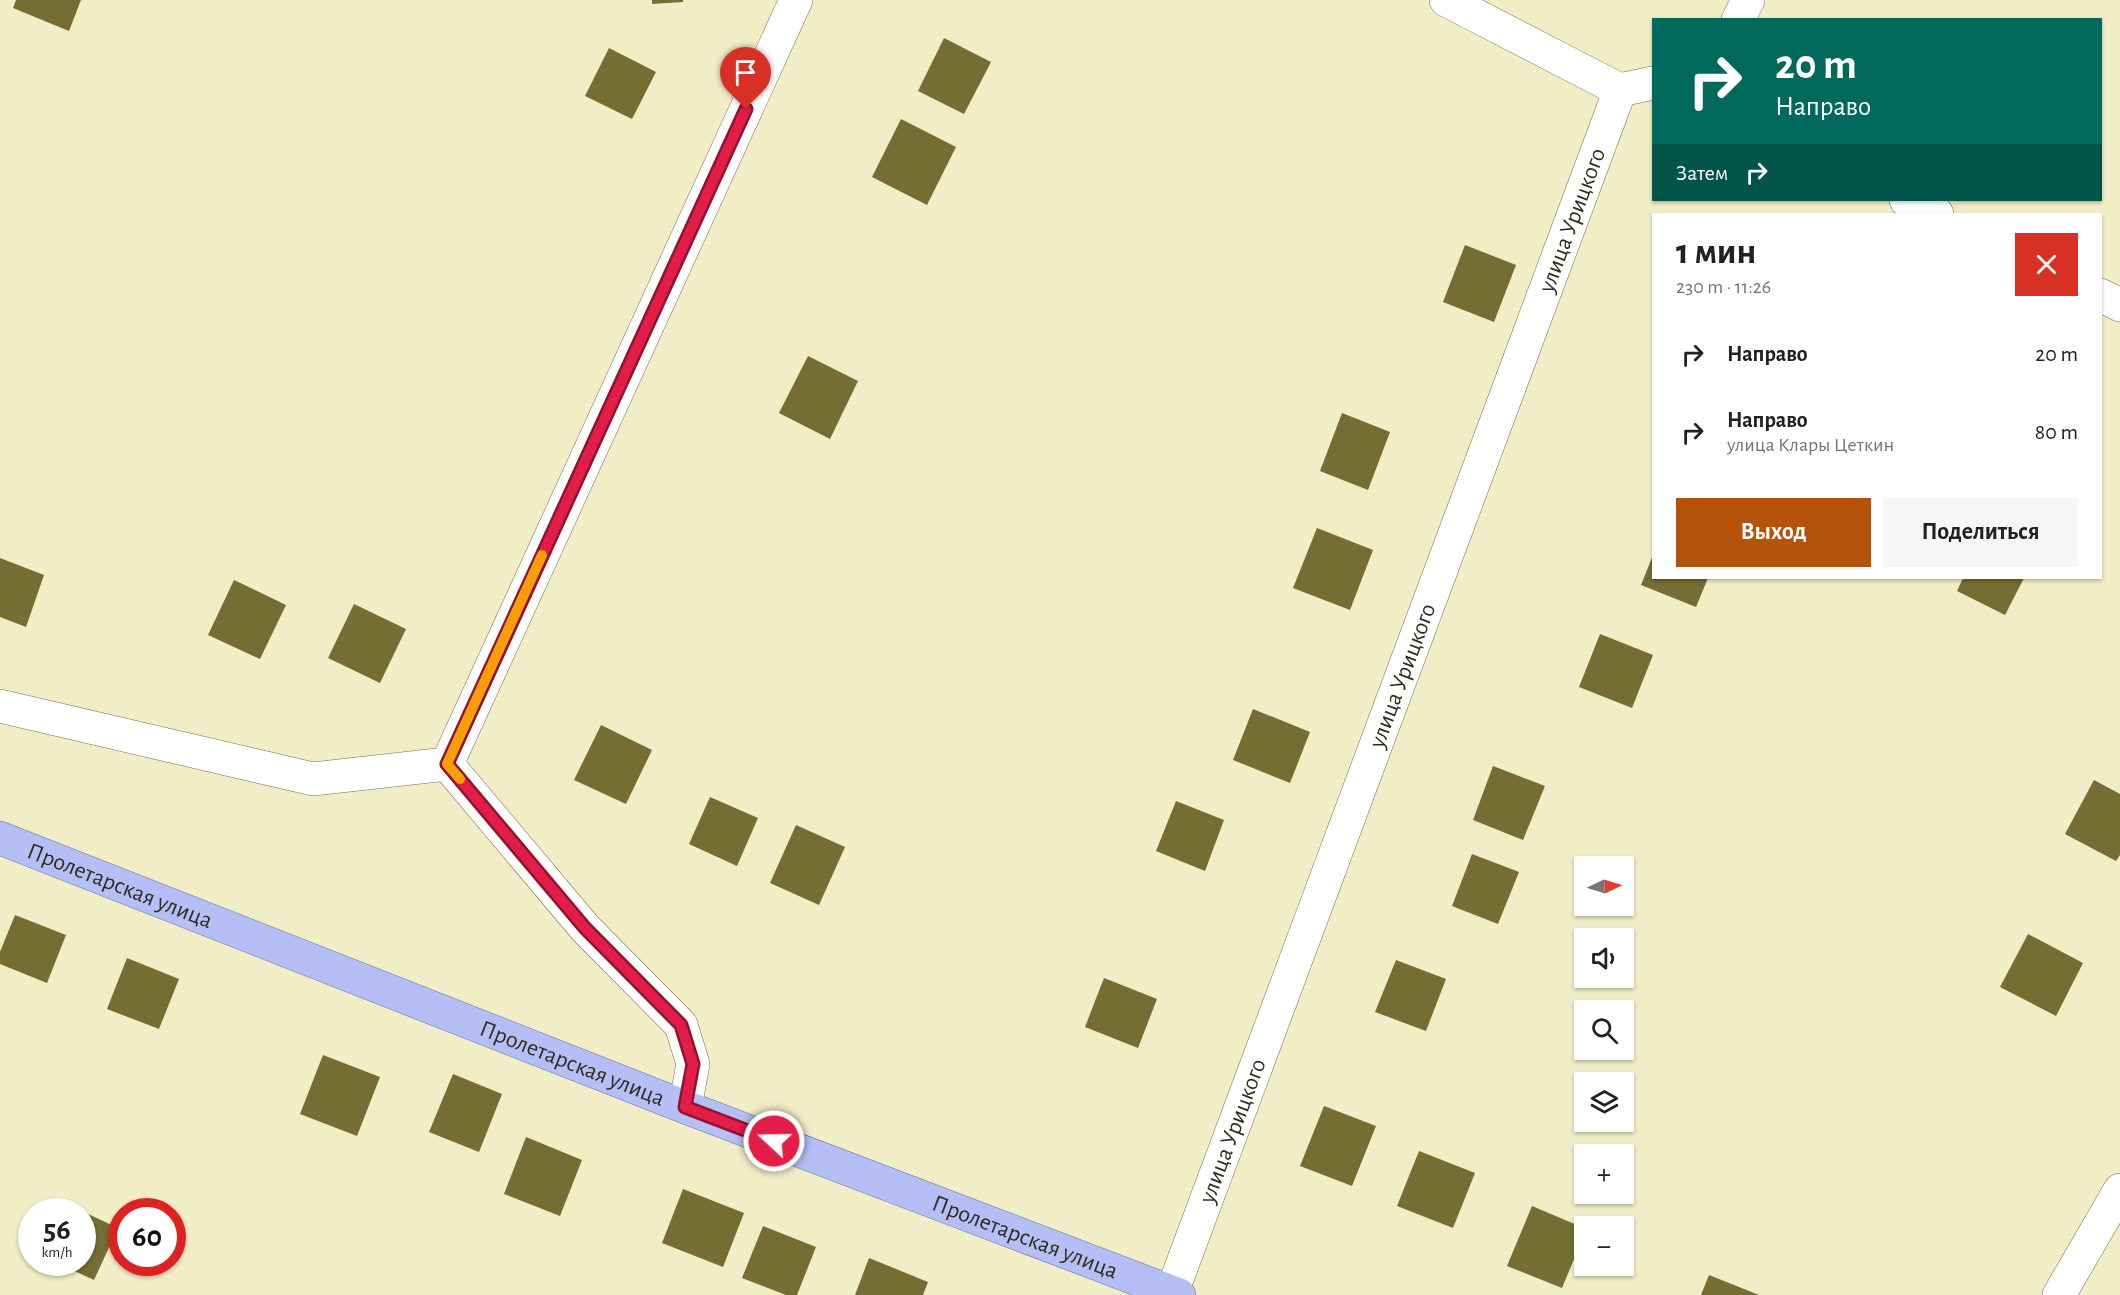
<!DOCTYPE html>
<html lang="ru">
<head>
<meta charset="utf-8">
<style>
  body { margin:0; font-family:"Alegreya Sans",sans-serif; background:#f6f6f6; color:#202124; height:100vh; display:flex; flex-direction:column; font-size:22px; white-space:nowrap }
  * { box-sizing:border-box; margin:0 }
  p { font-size:20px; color:#757577 }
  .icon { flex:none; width:33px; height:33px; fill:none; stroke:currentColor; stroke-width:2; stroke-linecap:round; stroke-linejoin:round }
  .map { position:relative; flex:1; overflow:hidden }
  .sheet { position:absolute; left:1652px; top:213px; width:450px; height:366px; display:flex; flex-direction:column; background:#fff; border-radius:0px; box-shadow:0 2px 4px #0004 }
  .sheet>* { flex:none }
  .top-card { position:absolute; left:1652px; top:18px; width:450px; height:183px; border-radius:0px; box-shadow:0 2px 4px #0004; background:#00695c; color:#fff; overflow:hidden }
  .needle { width:39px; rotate:86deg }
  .controls { position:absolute; left:1574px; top:856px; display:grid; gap:12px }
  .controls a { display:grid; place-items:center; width:60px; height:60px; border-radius:0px; background:#fff; box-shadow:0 2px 4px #0004; font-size:30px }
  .speed { position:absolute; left:18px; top:1198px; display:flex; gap:12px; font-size:30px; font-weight:700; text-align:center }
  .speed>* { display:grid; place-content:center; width:78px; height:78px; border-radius:50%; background:#fff; box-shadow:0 2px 4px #0004; line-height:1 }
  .speed small { font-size:15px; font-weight:400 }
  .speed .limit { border:9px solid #d22; background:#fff; color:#111 }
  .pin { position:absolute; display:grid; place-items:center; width:51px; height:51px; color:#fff; margin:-62px -26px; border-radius:50% 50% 50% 0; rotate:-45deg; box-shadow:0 0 6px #0007 }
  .pin .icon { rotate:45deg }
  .me { position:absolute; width:66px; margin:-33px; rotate:291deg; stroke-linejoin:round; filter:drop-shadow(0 0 4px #0008) }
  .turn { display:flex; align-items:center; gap:21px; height:126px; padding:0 24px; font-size:27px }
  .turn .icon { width:78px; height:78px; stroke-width:2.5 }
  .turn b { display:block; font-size:42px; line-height:51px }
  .then { display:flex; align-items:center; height:57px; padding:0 24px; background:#0003; gap:12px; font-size:22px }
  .round { display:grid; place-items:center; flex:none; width:63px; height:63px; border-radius:0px; background:#f6f6f6 }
  .overview { display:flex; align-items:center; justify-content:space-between; height:102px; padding:0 24px }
  h1 { font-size:36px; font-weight:700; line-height:45px }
  .primary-button { display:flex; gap:12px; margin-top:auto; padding:12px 24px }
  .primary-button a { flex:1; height:69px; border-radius:0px; background:#b45309; color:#fff; font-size:24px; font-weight:700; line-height:69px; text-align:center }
  .primary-button a+a { background:#f6f6f6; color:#202124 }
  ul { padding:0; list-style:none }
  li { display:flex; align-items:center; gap:18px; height:78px; padding:0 24px }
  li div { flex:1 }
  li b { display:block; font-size:22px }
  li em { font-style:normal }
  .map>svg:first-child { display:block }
</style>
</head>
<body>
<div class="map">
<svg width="2120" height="1295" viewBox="0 0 2120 1295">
  <rect width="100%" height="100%" fill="#f1edc7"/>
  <g fill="#756d31">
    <polygon points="16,0 81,0 69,31 13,8"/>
    <polygon points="652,0 683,0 683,2 652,4"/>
    <polygon points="944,38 991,62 964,114 918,91"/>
    <polygon points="609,48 656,72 632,119 585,96"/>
    <polygon points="901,119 956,147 927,205 872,177"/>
    <polygon points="1465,245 1516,265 1494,322 1443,302"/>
    <polygon points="808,356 858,381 830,439 779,413"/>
    <polygon points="1342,413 1390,432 1368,490 1320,471"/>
    <polygon points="1317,528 1373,550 1350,610 1293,588"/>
    <polygon points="1653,555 1653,578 1708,578 1696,607 1641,585"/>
    <polygon points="0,558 44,575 26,627 0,617"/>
    <polygon points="1963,578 2024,578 2005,615 1957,591"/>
    <polygon points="234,580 286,605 260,659 208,635"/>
    <polygon points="354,604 406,629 380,683 328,658"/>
    <polygon points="1600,634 1653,655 1632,708 1579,687"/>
    <polygon points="1253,709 1310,732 1290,783 1233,760"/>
    <polygon points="601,725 652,750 626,804 574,780"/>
    <polygon points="1493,766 1545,786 1523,840 1473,820"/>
    <polygon points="2094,780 2120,794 2120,855 2116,861 2065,834"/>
    <polygon points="710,797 758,818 737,866 689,844"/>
    <polygon points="1176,801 1224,820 1205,871 1156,851"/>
    <polygon points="796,825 845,847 819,905 770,883"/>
    <polygon points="1472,854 1519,872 1498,924 1452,906"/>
    <polygon points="15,915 66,935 47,983 0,964 0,952"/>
    <polygon points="2028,934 2083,963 2056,1016 2000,987"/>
    <polygon points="127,958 179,979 159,1029 107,1009"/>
    <polygon points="1396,960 1446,979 1426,1031 1375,1012"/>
    <polygon points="1104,978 1157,999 1138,1048 1085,1027"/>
    <polygon points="323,1055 380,1077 357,1136 300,1114"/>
    <polygon points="453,1074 502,1094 479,1152 429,1132"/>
    <polygon points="1324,1106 1376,1126 1352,1186 1300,1166"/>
    <polygon points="526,1137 582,1160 560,1216 504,1194"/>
    <polygon points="1419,1151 1475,1173 1453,1228 1397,1206"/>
    <polygon points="683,1189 744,1213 723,1267 662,1243"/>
    <polygon points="67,1204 118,1228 94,1280 57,1263 82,1263 82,1212 63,1212"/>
    <polygon points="1532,1206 1584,1228 1584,1235 1562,1288 1507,1266"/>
    <polygon points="763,1226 816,1247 797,1295 786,1295 742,1278"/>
    <polygon points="869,1258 928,1282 923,1295 855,1295"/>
    <polygon points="1709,1275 1759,1295 1701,1295"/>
  </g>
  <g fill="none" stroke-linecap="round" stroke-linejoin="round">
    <g stroke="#74704e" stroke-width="34">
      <g id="minor">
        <polyline points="1446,0 1620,90"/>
        <polyline points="1738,20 1748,0"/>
        <polyline points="1906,200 1937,214"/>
        <polyline points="2100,295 2120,305"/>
        <polyline points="0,706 313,779 447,764 585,928 681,1025 693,1064 685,1107"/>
        <polyline points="447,764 796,0"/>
        <path id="s1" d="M1172,1292l448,-1202 33,-7"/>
        <polyline points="2059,1295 2120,1190"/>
      </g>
    </g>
    <g stroke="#6570a6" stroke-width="34">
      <g id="major">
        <path id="s2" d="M0,838l685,269 494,188"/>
      </g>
    </g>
    <use href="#minor" stroke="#fff" stroke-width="33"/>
    <use href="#major" stroke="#b5bff6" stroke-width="33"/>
  </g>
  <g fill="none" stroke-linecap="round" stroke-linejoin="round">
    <g stroke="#92132f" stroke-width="15">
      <polyline id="route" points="746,109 447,764 585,928 681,1025 693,1064 685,1107 774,1141"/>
    </g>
    <use href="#route" stroke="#e11d48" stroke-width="10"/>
    <polyline stroke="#f59e0b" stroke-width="10" points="460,779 447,764 542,555"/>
  </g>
  <g text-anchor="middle" stroke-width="6" stroke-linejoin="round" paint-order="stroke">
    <g font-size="24" fill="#2e2c1e" stroke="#f1edc7">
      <text dy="8" stroke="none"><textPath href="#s1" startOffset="1144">улица Урицкого</textPath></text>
      <text dy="8" stroke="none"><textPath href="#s1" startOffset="658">улица Урицкого</textPath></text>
      <text dy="8" stroke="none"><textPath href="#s2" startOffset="129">Пролетарская улица</textPath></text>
      <text dy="8" stroke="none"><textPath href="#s2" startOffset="615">Пролетарская улица</textPath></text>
      <text dy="8" stroke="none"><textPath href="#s1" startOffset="172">улица Урицкого</textPath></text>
      <text dy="8" stroke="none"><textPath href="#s2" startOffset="1100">Пролетарская улица</textPath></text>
    </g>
  </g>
</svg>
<div class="controls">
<a><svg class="needle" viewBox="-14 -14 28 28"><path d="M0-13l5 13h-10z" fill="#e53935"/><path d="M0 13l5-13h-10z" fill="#757577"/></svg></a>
<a><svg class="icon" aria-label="sound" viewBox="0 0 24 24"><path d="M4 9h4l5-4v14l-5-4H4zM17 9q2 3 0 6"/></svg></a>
<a><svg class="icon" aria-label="search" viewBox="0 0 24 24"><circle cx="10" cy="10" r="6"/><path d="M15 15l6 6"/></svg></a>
<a><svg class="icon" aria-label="layers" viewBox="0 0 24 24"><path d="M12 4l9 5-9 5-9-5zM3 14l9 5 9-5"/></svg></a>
<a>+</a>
<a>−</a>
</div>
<div class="speed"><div>56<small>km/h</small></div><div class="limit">60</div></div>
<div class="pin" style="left:746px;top:109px;background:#d93025"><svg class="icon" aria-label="arrive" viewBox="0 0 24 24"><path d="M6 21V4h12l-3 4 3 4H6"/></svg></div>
<svg class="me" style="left:774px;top:1141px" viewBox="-20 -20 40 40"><circle r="17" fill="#e11d48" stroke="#fff" stroke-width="3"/><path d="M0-11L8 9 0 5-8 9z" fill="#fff"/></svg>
<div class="top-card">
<div class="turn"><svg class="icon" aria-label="right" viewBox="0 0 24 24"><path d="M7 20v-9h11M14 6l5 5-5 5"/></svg><div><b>20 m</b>Направо</div></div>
<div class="then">Затем<svg class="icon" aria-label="right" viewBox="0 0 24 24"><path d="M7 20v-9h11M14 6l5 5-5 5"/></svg></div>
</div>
<section class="sheet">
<div class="overview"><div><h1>1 мин</h1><p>230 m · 11:26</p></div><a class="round" style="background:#d93025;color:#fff"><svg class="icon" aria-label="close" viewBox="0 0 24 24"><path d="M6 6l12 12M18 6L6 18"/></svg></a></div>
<ul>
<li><svg class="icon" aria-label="right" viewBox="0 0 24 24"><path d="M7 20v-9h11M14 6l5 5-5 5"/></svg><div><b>Направо</b></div><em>20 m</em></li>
<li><svg class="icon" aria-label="right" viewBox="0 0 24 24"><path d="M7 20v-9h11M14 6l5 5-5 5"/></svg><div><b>Направо</b><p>улица Клары Цеткин</p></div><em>80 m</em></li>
</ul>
<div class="primary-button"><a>Выход</a><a>Поделиться</a></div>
</section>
</div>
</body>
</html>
